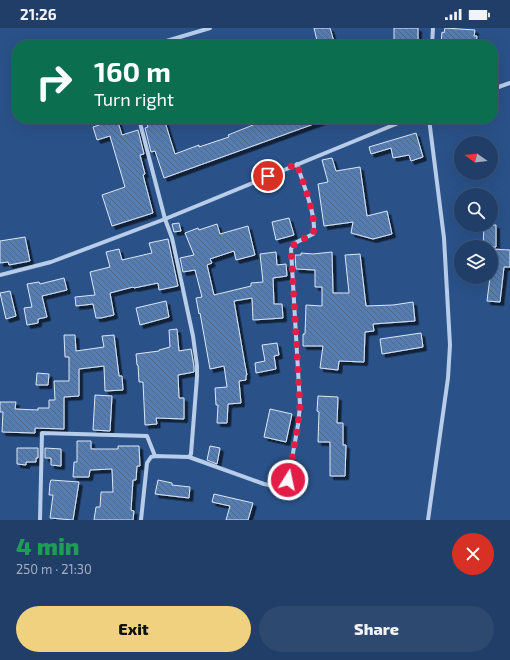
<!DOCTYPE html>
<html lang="en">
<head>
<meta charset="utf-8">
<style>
  body { margin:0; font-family:"Exo 2",sans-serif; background:#2d4970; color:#f1f3f6; height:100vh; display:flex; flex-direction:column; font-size:15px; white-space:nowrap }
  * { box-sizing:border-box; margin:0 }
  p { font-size:13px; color:#a2aec0 }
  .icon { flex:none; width:22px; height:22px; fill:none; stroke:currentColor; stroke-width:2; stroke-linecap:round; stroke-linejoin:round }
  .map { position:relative; height:492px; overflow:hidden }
  .panel { display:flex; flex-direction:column; background:#203e67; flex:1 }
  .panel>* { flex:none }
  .top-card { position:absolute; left:12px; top:12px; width:486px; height:84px; border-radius:16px; box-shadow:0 4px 16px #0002,0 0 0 1px #3d577b; background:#0b6e4f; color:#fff; overflow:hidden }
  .needle { width:26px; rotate:284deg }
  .controls { position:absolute; left:454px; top:108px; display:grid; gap:8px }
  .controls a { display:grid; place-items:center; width:44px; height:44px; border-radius:50%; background:#203e67; box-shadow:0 4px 16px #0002,0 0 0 1px #3d577b; font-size:20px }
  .pin { position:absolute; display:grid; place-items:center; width:34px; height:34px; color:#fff; margin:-17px; border:2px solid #fff; border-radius:50%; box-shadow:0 1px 4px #0007 }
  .me { position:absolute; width:44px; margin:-22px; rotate:10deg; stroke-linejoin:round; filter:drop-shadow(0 0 3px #0008) }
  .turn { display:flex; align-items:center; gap:14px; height:84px; padding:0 16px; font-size:18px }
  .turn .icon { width:52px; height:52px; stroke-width:2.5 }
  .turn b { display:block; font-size:28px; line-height:34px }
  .round { display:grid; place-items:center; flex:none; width:42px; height:42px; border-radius:21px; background:#2d4970 }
  .overview { display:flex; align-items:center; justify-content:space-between; height:68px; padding:0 16px }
  h1 { font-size:24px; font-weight:800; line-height:30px; color:#1e9e55 }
  .action { display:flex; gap:8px; margin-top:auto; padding:8px 16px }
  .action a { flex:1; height:46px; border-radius:24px; background:#efd17f; color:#111; font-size:16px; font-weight:800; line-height:46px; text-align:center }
  .action a+a { background:#2d4970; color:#f1f3f6 }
  .status { display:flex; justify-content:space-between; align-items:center; height:28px; padding:0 20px; background:#203e67; direction:ltr }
  .status svg { height:11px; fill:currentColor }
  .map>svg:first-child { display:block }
</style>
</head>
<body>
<div class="status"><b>21:26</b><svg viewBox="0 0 49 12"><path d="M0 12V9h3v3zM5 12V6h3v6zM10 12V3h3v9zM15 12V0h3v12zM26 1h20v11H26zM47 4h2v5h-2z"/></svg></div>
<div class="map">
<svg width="510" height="492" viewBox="0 0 510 492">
  <defs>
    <pattern id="building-back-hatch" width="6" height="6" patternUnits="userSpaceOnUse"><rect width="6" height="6" fill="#567db2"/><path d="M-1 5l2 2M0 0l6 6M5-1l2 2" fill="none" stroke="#526784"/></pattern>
    <filter id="shadow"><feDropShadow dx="3.5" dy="3.5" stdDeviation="0" flood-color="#0009"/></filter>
  </defs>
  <rect width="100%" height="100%" fill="#2a5289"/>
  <g fill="url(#building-back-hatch)" stroke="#dbe7f7" filter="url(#shadow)">
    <polygon points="314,0 330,0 335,17 318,17"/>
    <polygon points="394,0 418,0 418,15 394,16"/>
    <polygon points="445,0 475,2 474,8 477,8 476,17 461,17 441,15 442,4 444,5"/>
    <polygon points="117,91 122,107 138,102 144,126 140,127 145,146 143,147 153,185 112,198 102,167 125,159 110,108 97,112 93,99"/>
    <polygon points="145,91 164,91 175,126 199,117 199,119 229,109 228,107 268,91 324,91 325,92 164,150 155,123 151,124 145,100 148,99"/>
    <polygon points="416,105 423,129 411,133 409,127 393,130 391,120 371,126 369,119"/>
    <polygon points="332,130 336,143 360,139 367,188 387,183 392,206 373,211 351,205 353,194 324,198 318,156 328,154 322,132"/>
    <polygon points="289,190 294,207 276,212 272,194"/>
    <polygon points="179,195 181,203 174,204 172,196"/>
    <polygon points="217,196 220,206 248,198 255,227 236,232 234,223 210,231 212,235 207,237 214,267 251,258 251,255 263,254 260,226 276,224 277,237 286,236 287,248 273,250 274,276 282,276 283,290 253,292 252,270 234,273 245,337 247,347 246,347 246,352 239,353 241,375 228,376 227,395 217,395 218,377 216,377 215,360 227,359 224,338 210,341 200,285 199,286 196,270 202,269 195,242 183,244 180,230 194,227 185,205 198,200 199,202"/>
    <polygon points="484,197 496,197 496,219 483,219"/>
    <polygon points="25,209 30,233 9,237 8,234 0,235 0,213"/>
    <polygon points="168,211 178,258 159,262 158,255 134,260 133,259 110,265 114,287 101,290 96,290 93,276 76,278 75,269 95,267 90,244 110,239 106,224 119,221 122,232 152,225 149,215"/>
    <polygon points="491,221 510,222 510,239 504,239 500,274 487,273 490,249 491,249"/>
    <polygon points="332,224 333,265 349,265 345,227 360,226 366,278 393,277 413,274 415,293 373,296 374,303 365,304 364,334 339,333 338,342 320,340 323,318 303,318 303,306 305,306 306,277 322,278 322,259 315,259 315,242 296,241 295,227 301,227 301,225 313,226"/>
    <polygon points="64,250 67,262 42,268 47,289 38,291 38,295 27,297 24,280 32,279 27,256 39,254 40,256"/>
    <polygon points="10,263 16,288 6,291 0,265"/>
    <polygon points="166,273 169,289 140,297 136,280"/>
    <polygon points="177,301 179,323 191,321 194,339 194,344 178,347 179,370 184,370 184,391 156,390 157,396 145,397 143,354 139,354 138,337 137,337 136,326 159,323 159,322 170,319 169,302"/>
    <polygon points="421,305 423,319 382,326 380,311"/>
    <polygon points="64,307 75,307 76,323 104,319 102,308 114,307 119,348 122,348 123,362 105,363 104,338 79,341 79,368 64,369 64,401 35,400 35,405 2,404 3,384 0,384 0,374 16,374 15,381 38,382 38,380 49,380 49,372 55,372 54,353 69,353 69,329 65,329"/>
    <polygon points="277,315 279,327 274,328 276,341 256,345 255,335 265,333 262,317"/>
    <polygon points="37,345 49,346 48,357 36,357"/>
    <polygon points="95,367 112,368 110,403 93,402"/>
    <polygon points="318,368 338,369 337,395 343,395 343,417 346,417 345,448 330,448 330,414 318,414 319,384 317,383"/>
    <polygon points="270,381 292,386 286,414 264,409"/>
    <polygon points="77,413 91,413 91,421 118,421 118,418 139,418 140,438 137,438 136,452 133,452 131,482 134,483 133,492 94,492 96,479 100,479 101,464 113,464 112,441 90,442 89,449 73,449 74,434 77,434"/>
    <polygon points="210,418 220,420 217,436 207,432"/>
    <polygon points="17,420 38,420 38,430 36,430 36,434 26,434 26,437 17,436"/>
    <polygon points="45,420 61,421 61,438 51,437 51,430 45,430"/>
    <polygon points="51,452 79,454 73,492 50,490 53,467 49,467 50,455"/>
    <polygon points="158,452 172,455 172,457 190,459 189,470 155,466"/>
    <polygon points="214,466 253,475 248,492 226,492 230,478 212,474"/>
  </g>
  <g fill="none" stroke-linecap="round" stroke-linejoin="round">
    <g stroke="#b8cde9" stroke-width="4">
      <polyline points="153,17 210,0"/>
      <polyline points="432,17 433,0"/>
      <polyline points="493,61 510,55"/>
      <polyline points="139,91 165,191 172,210 193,308 197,338 197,349 191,426 189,429 155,428 151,429 147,435 141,492"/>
      <polyline points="0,247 51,234 165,191 408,91"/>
      <path d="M189,429l75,27 15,3 6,-2 3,-4 10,-56 2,-20 -9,-156 4,-6 18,-9c5,-15 -11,-53 -16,-70"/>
      <polyline points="40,492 42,405 147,408 155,428"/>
      <polyline points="428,492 448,350 450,317 444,210 429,91"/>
    </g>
  </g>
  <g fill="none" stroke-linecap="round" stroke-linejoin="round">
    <path stroke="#e11d48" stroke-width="7" stroke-dasharray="0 12.6" d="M268,148l29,-12c5,16 21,55 16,70l-18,9 -4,6 9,156 -2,20 -10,55"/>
  </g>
</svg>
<div class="controls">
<a><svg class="needle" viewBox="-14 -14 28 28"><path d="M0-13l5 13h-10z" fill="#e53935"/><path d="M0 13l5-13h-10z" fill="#a2aec0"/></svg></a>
<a><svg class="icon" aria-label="search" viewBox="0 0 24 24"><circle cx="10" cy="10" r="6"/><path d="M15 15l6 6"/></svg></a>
<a><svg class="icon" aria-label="layers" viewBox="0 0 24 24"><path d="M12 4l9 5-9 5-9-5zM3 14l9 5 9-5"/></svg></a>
</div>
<div class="pin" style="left:268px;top:148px;background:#d93025"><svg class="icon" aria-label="arrive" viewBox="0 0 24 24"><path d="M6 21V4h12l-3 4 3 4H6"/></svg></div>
<svg class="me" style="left:288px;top:452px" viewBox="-20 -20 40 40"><circle r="17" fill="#e11d48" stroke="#fff" stroke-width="3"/><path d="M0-11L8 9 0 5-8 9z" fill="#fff"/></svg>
<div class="top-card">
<div class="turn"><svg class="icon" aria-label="right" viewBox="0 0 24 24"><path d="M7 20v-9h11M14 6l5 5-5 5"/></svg><div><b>160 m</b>Turn right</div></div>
</div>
</div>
<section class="panel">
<div class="overview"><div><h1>4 min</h1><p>250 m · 21:30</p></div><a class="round" style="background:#d93025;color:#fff"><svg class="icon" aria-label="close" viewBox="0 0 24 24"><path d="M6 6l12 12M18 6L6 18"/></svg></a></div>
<div class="action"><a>Exit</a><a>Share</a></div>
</section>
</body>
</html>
